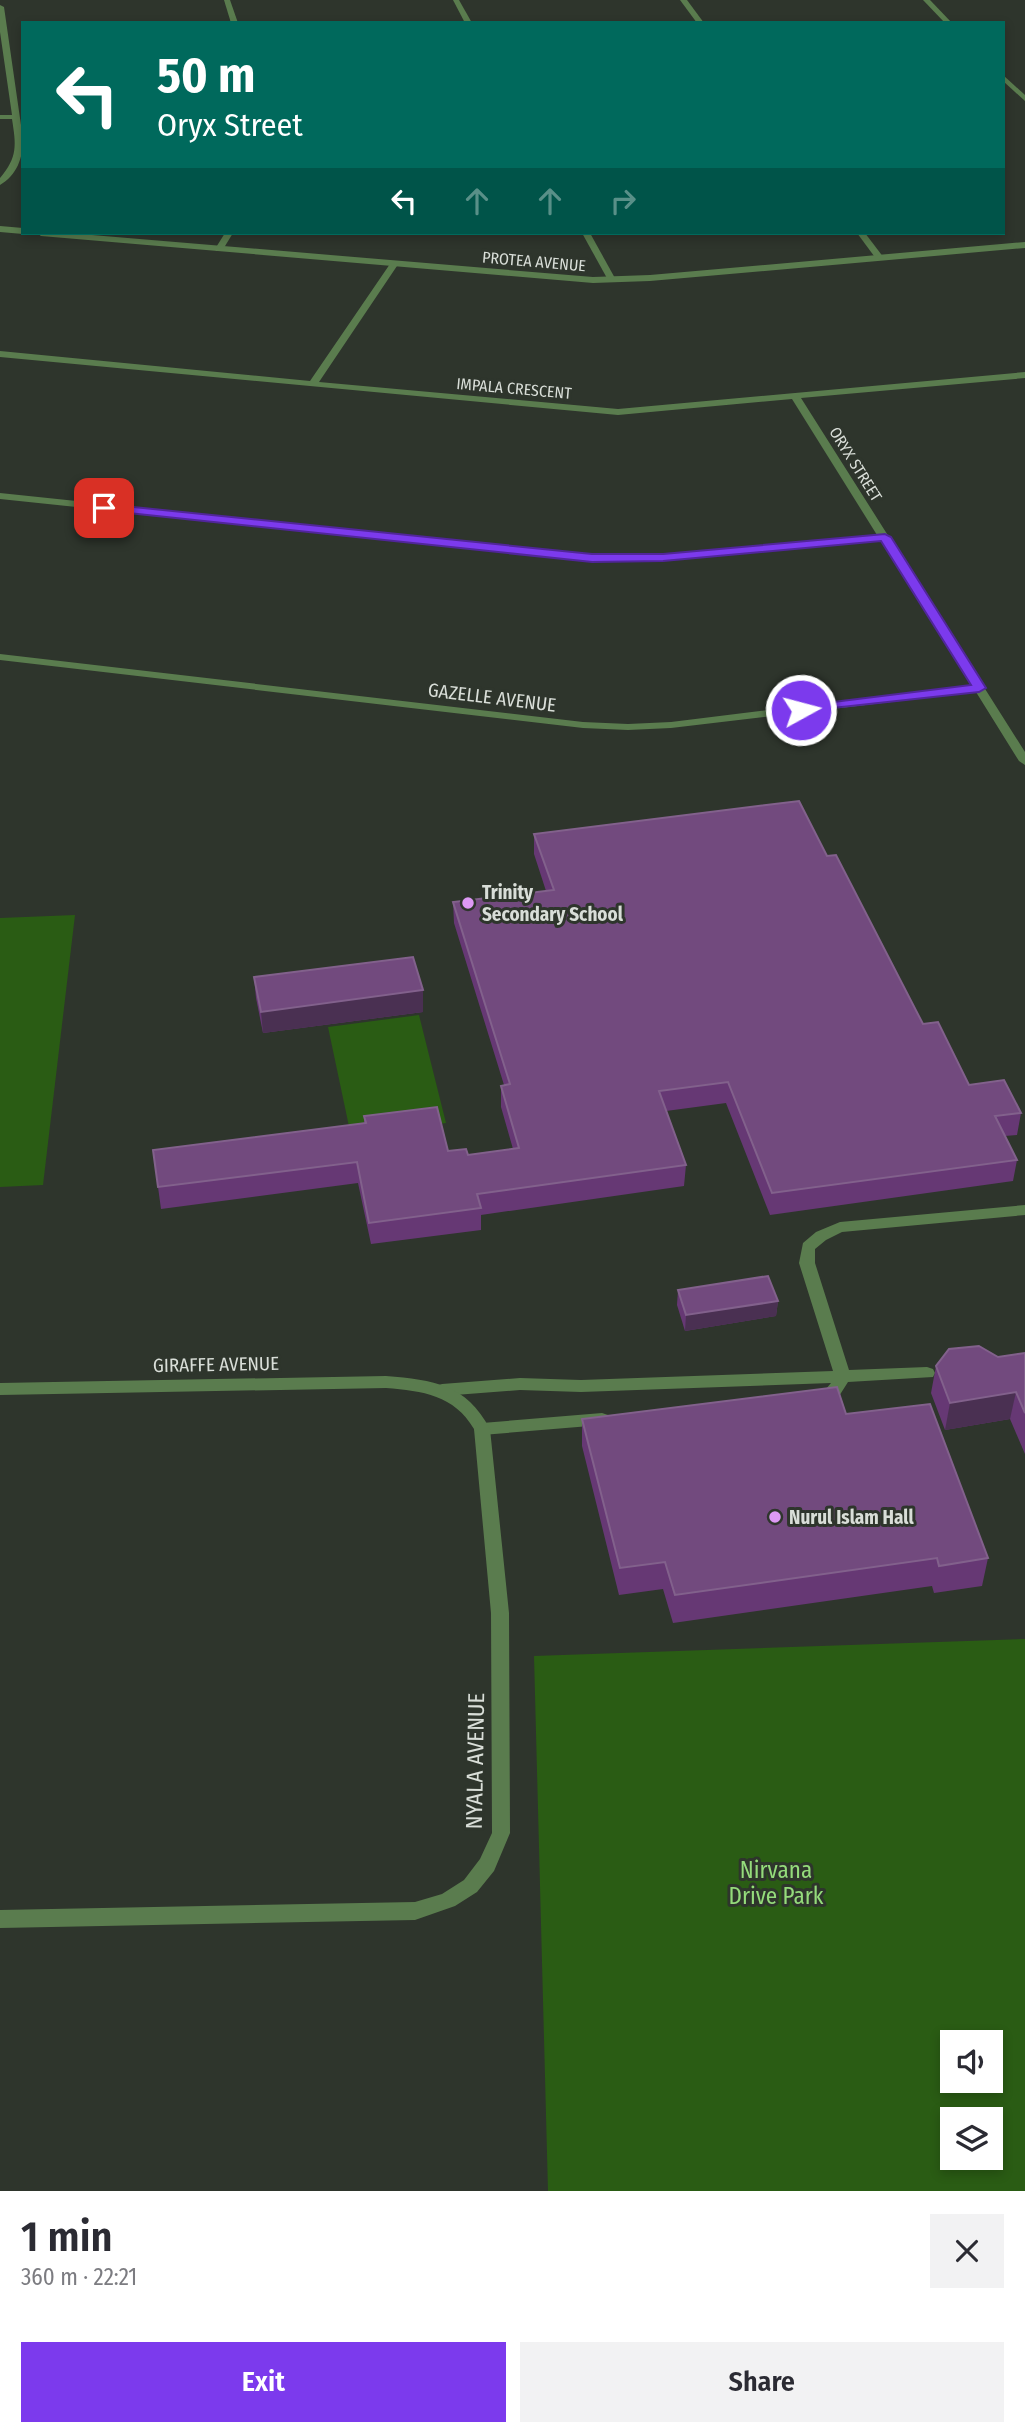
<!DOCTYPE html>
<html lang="en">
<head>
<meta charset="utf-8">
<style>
  body { margin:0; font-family:"Fira Sans Condensed",sans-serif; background:#f2f2f3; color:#2b2b33; height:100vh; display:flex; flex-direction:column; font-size:26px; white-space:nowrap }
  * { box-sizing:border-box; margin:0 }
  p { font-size:23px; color:#7c7c81 }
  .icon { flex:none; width:38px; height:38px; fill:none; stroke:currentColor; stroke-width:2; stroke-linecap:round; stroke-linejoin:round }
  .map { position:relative; height:2191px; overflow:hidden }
  .sheet { display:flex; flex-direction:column; background:#fff; flex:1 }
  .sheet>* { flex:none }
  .banner { position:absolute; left:21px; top:21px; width:984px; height:214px; border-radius:0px; box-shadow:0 4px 10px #0003; background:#00695c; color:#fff; overflow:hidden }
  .controls { position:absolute; left:940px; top:2030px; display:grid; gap:14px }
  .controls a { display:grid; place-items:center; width:63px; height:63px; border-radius:0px; background:#fff; box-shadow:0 4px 10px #0003; font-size:35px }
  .pin { position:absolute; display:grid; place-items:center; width:60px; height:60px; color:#fff; margin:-30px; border-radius:14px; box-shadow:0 4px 10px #0006 }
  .me { position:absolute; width:77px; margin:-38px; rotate:83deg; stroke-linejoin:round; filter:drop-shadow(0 0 5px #0008) }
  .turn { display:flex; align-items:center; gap:24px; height:147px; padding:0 21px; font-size:32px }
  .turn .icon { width:91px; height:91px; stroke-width:2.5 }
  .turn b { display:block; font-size:49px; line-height:60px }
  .lanes { display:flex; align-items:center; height:66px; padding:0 21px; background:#0003; justify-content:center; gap:35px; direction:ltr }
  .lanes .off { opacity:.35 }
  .round { display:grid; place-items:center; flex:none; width:74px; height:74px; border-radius:0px; background:#f2f2f3 }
  .headline { display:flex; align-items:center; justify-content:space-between; height:119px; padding:0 21px }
  h1 { font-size:42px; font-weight:600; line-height:52px }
  .action { display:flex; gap:14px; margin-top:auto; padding:14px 21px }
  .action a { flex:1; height:80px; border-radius:0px; background:#7c3aed; color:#fff; font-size:28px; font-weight:600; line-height:80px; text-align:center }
  .action a+a { background:#f2f2f3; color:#2b2b33 }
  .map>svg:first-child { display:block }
</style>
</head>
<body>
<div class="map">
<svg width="1025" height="2191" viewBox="0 0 1025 2191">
  <rect width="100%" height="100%" fill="#2e352c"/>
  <g fill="#2a5c14" fill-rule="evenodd">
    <polygon points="75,915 43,1185 0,1187 0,918"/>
    <polygon points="419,1015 446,1123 351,1136 328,1027"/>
    <path d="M1025,1639v552h-477l-14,-535zM990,2042v39h-38v-39zM990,2119v39h-38v-39z"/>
  </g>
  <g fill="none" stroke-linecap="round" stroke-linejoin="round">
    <g fill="#5a7c4e" fill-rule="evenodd">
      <polygon points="1025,1205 1025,1215 842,1232 826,1240 815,1249 815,1263 849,1370 927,1367 933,1369 935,1373 933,1377 848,1382 834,1404 824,1407 818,1405 816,1401 831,1383 581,1392 520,1390 442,1396 436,1394 434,1390 436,1386 442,1384 520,1378 581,1380 833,1371 799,1263 803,1243 816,1232 840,1222"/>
      <polygon points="602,1413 608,1415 610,1419 608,1423 602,1425 482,1435 476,1433 474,1429 476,1425 482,1423"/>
    </g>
    <g fill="#5a7c4e" fill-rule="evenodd">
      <polygon points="224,0 230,0 238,23 231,23"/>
      <polygon points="453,0 459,0 472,23 465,23"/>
      <polygon points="680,0 687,0 704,23 697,23"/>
      <path d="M0,5l4,2 19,132c0,19 -6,36 -23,46v-7c18,-21 16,-33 12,-59h-12v-4h12l-12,-83z"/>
      <polygon points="225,233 233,233 222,251 216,251 215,249"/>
      <polygon points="582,233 590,233 616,280 615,282 608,280"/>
      <polygon points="857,233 865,233 884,258 883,260 877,260"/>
      <polygon points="392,261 399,263 319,382 618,409 1025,372 1025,378 801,398 1025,752 1025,765 1019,761 976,692 671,728 628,730 583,728 0,660 0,654 583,722 628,724 671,722 972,685 881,540 663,560 592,561 0,499 0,493 592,555 663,554 877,535 792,399 618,415 0,357 0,351 310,381"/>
      <path d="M386,1376c48,4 80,8 104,53l19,184 1,220 -16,38 -17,21 -22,14 -40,14 -415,8v-18l415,-8 27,-8 22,-14 16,-21 12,-26 -1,-220 -17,-184c-20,-34 -51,-38 -88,-41l-386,7v-12z"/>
    </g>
    <g fill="#5a7c4e" fill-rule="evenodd">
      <polygon points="923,0 930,0 952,23 945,23"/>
      <polygon points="1003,75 1025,95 1025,101 1003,81"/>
      <polygon points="0,226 23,228 23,233 26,233 23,234 0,232"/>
      <polygon points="37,233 68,233 593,277 650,275 1025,242 1025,248 650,281 593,283 41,236"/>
    </g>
  </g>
  <g fill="#663874">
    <polygon points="534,834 827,856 923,1024 969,1085 1021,1113 1017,1135 1005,1136 1017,1160 1013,1181 770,1215 726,1103 666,1111 686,1165 684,1186 481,1215 481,1230 371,1244 358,1183 161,1209 158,1187 364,1123 364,1116 448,1151 468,1155 513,1149 501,1107 501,1086 504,1085 454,923 453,902 546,891 534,854"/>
    <polygon points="254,977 423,1012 263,1033 256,998"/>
    <polygon points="678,1290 778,1301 776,1316 685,1331 677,1305"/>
    <polygon points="1025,1353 1025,1454 1010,1419 945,1430 931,1393 936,1366"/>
    <polygon points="846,1414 988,1558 982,1586 934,1593 932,1586 673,1623 663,1589 619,1595 582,1446 582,1419"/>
  </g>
  <g fill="#4a3052">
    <polygon points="423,990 423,1012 263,1033 261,1012"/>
    <polygon points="778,1301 776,1316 685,1331 686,1315"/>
    <polygon points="1016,1392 1010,1419 945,1430 950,1403"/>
  </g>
  <g fill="#724a7e" stroke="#82618c" stroke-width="2">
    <polygon points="799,801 827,856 836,855 923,1024 938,1022 969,1085 1004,1080 1021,1113 995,1116 1017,1160 772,1193 728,1082 659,1091 686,1165 477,1194 481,1208 369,1223 357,1162 158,1187 153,1150 366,1123 364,1116 437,1107 448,1151 466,1149 468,1155 519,1148 501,1086 510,1084 453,902 554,890 534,834"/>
    <polygon points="413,957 423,990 261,1012 254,977"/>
    <polygon points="768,1276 778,1301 686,1315 678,1290"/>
    <polygon points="979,1346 998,1357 1025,1353 1025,1413 1016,1392 950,1403 936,1366 949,1349"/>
    <polygon points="837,1387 846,1414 930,1404 988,1558 939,1566 937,1558 675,1595 665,1562 620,1568 582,1419"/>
  </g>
  <polygon fill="#7c3aed" stroke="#51269a" stroke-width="2" points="104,504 592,554 663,554 885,534 891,537 986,688 979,692 796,712 794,710 801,706 971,685 881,541 663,561 592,562 100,510 98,508"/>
  <g fill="#dd99f4" stroke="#2e352c" stroke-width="2.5">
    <circle cx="468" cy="903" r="7"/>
    <circle cx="775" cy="1517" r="7"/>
  </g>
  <g text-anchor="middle" stroke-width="6" stroke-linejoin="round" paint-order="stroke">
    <g font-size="16" fill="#d9ded8" stroke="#2e352c">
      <text transform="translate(534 261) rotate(5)" y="6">PROTEA AVENUE</text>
      <text transform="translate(514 388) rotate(5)" y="6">IMPALA CRESCENT</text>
      <text transform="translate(856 464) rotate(58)" y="6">ORYX STREET</text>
    </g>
    <g font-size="19" fill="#d9ded8" stroke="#2e352c">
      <text transform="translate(492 697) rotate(7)" y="7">GAZELLE AVENUE</text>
      <text transform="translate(216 1364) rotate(-1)" y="7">GIRAFFE AVENUE</text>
    </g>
    <g font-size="19" font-weight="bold" fill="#d9ded8" stroke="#2e352c" text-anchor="start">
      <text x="482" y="899">Trinity<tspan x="482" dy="22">Secondary School</tspan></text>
      <text x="789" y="1524">Nurul Islam Hall</text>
    </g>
    <g font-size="23" fill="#d9ded8" stroke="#2e352c">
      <text transform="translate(475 1761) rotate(-89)" y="8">NYALA AVENUE</text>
    </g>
    <g font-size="23" fill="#94db7b" stroke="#2e352c">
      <text x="776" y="1878">Nirvana<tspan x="776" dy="26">Drive Park</tspan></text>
    </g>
  </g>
</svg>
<div class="controls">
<a><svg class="icon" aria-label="sound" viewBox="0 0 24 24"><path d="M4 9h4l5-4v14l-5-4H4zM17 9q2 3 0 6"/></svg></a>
<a><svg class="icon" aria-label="layers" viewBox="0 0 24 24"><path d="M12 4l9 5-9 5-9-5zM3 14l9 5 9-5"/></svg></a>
</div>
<div class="pin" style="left:104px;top:508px;background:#d93025"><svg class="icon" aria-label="arrive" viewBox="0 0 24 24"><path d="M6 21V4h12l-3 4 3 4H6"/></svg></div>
<svg class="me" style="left:801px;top:710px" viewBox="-20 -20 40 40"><circle r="17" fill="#7c3aed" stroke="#fff" stroke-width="3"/><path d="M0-11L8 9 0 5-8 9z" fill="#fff"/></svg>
<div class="banner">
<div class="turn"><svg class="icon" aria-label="left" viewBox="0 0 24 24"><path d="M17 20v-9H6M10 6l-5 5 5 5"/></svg><div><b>50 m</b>Oryx Street</div></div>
<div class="lanes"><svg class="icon" aria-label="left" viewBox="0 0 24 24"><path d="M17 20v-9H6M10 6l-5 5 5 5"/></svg><svg class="icon off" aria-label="ahead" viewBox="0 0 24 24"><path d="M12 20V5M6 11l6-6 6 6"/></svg><svg class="icon off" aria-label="ahead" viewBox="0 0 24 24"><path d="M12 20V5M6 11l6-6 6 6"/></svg><svg class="icon off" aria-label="right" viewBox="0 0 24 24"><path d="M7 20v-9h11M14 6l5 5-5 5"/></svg></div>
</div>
</div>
<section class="sheet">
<div class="headline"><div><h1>1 min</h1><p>360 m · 22:21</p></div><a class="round"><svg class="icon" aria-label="close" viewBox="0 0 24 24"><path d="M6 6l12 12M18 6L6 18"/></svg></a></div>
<div class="action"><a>Exit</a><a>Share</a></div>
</section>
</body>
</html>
